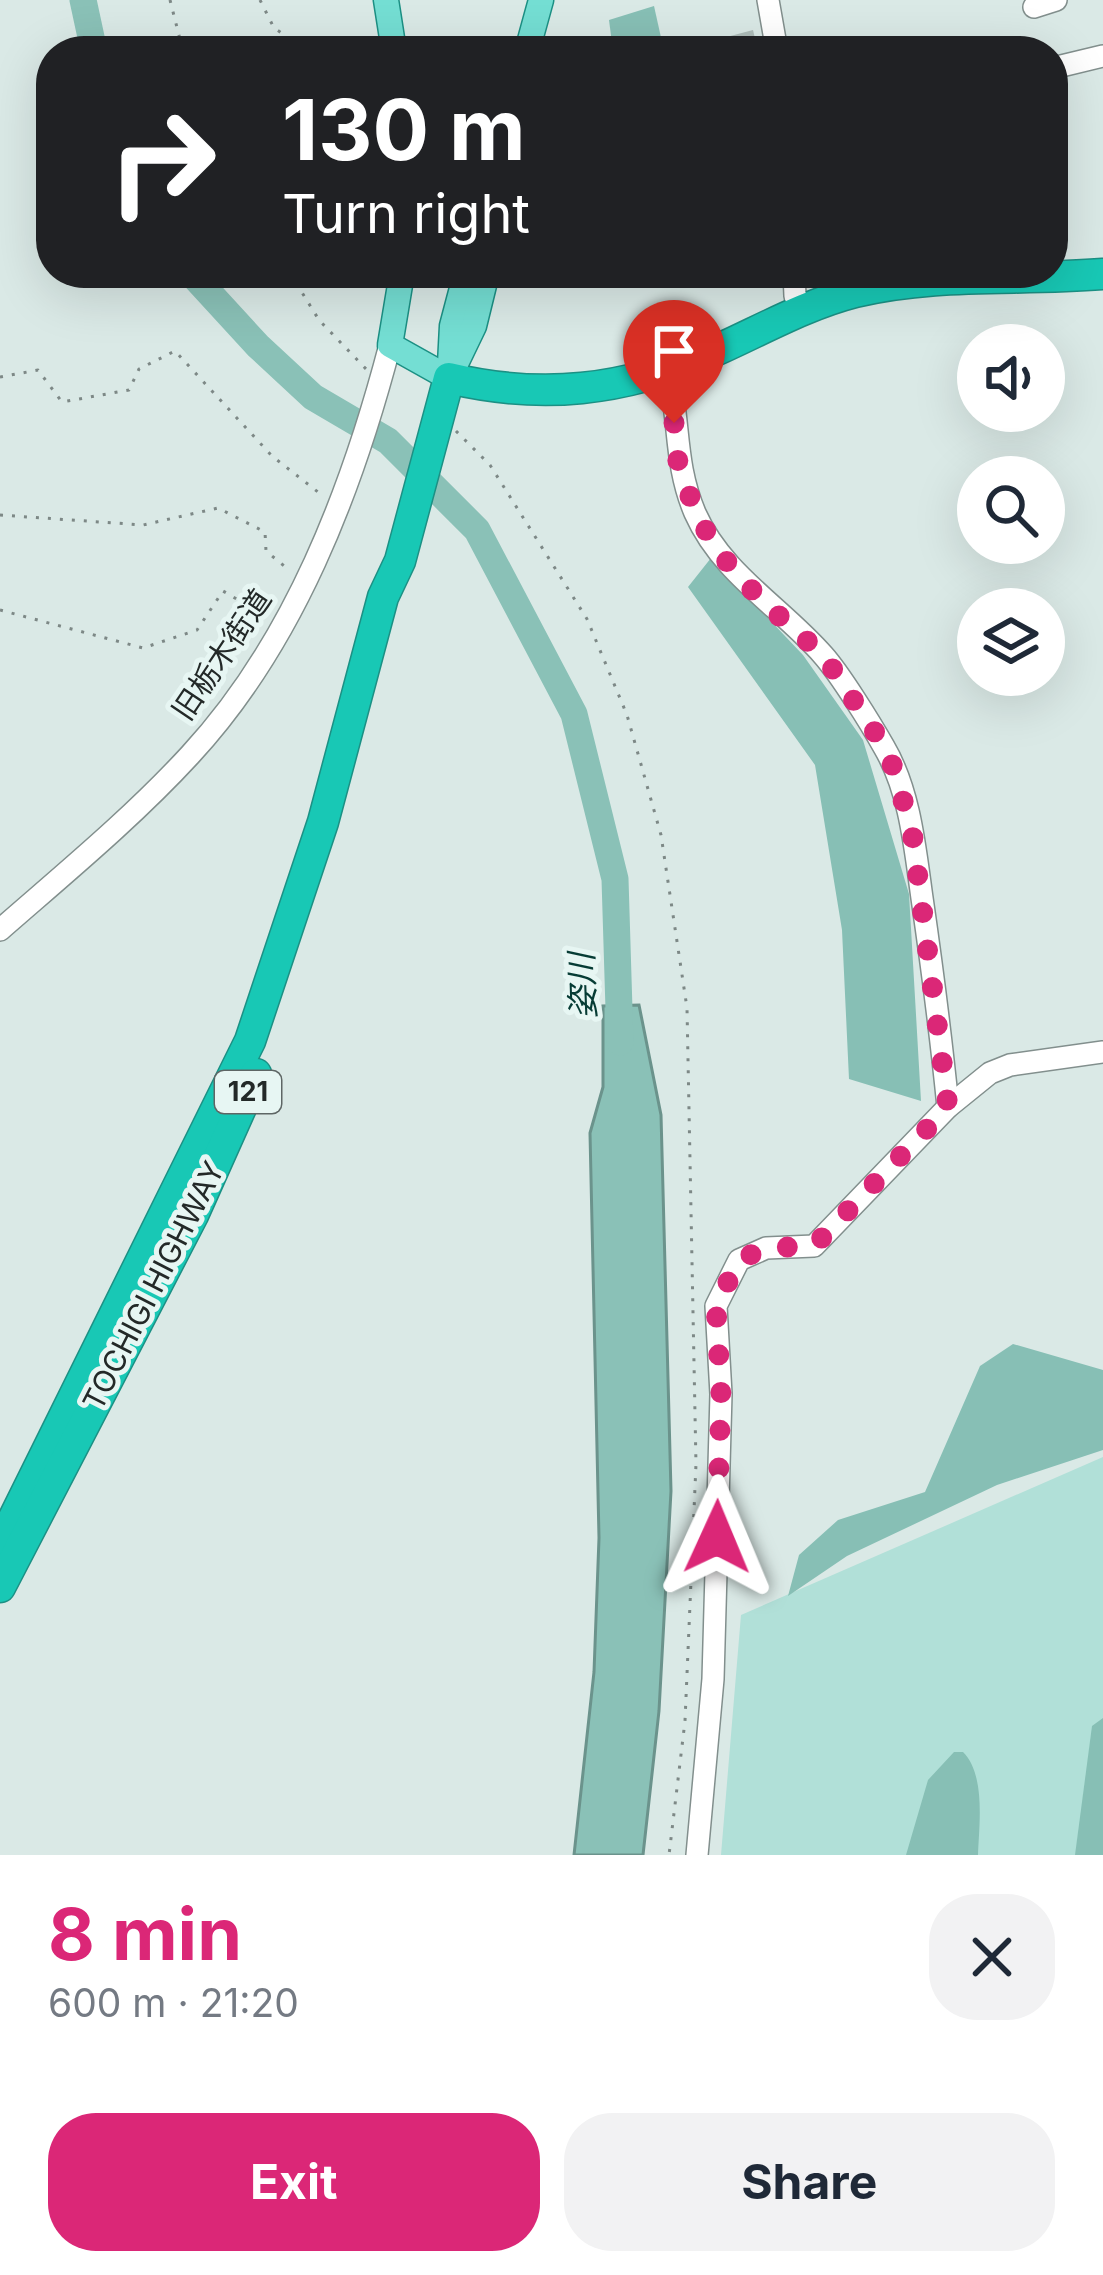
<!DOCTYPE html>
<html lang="en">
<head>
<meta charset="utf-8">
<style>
  body { margin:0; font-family:Inter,"Noto Sans JP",sans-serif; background:#f2f2f3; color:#1f2937; height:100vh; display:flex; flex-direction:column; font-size:45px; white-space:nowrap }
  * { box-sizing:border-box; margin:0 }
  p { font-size:39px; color:#747a83 }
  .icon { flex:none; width:66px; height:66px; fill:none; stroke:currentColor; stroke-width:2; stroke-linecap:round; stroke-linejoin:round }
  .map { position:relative; height:1855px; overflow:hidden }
  .drawer { display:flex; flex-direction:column; background:#fff; flex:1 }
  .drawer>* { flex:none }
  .top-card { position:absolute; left:36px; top:36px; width:1032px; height:252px; border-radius:48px; box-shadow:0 12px 48px #0002; background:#202124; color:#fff; overflow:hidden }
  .buttons { position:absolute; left:957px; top:324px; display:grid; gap:24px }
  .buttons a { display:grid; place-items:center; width:108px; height:108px; border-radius:50%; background:#fff; box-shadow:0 12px 48px #0002; font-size:60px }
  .pin { position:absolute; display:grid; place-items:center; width:102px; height:102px; color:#fff; margin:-123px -51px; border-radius:50% 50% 50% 0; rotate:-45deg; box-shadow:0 0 12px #0007 }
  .pin .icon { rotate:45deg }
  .me { position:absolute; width:132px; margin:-66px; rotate:1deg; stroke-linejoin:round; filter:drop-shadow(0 0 9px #0008) }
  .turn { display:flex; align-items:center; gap:42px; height:252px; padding:0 48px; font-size:54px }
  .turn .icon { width:156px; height:156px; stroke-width:2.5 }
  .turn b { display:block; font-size:84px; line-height:102px }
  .round { display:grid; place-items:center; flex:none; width:126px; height:126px; border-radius:48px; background:#f2f2f3 }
  .summary { display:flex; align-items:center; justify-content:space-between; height:204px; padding:0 48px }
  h1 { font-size:72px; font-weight:700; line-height:90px; color:#db2777 }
  .action { display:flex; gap:24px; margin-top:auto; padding:24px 48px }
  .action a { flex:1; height:138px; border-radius:48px; background:#db2777; color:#fff; font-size:48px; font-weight:700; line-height:138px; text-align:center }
  .action a+a { background:#f2f2f3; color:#1f2937 }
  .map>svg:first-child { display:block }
</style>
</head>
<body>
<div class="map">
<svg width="1103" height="1855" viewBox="0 0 1103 1855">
  <rect width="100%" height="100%" fill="#dae9e6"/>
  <polygon fill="#b1e0d8" points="1103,1457 1103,1855 721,1855 741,1615"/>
  <g fill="#87bfb5">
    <polygon points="654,6 664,51 613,51 609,20"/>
    <polygon points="711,558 803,655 863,740 909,894 921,1101 849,1079 842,930 815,765 688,587"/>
    <polygon points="1013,1344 1103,1370 1103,1450 997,1485 847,1556 788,1596 799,1555 838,1520 925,1492 980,1366"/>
    <polygon points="1103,1718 1103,1855 1075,1855 1092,1726"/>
    <path d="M954,1752h9c23,23 16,73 15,103h-72l22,-75z"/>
  </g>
  <polygon fill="#8ac1b7" stroke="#6b938c" stroke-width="3" points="639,1005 661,1115 671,1491 659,1711 643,1855 574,1855 594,1672 599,1538 590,1133 603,1087 603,1006"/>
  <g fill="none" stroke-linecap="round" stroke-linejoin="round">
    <g stroke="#8ac1b7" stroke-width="27">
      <polyline points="83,0 94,51"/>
      <polyline points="191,273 258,346 313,397 388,441 477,530 574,714 615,879 620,1042"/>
    </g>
  </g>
  <polygon fill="#aebcb9" points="753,30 758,51 722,51 719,39"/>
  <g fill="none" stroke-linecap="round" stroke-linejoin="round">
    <g stroke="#828f8d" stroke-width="24">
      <g id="minor">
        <polyline points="768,0 777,51"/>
        <polyline points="1034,7 1056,0"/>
        <polyline points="1053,68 1103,56"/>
        <polyline points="794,273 795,296 805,309"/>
        <path d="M667,369c14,50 6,92 28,144 27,61 86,94 128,142 17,19 48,69 61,92 26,44 31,101 38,151 10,69 19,139 26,209"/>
        <path d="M0,930c64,-56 132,-112 190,-175 104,-112 162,-265 200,-410"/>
        <polyline points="697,1855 713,1679 721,1394 716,1306 739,1260 766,1248 814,1246 948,1107 990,1073 1010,1065 1103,1052"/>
      </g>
    </g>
    <g stroke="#1c9084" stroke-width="27">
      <g id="major">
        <polyline points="386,0 394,51"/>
        <polyline points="527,51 541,0"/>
        <polyline points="402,273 390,345 449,378"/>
        <polyline points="450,364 452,326 466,273"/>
        <polyline points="449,378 474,326 487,273"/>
      </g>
    </g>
    <g stroke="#1c9084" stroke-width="33">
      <g id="highway">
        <path d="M0,1546l250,-505 73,-219 60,-225 17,-36 49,-183c92,22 175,13 261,-25 48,-21 94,-48 145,-61 82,-20 165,-11 248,-18"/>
        <polyline points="0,1587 193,1215 256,1074"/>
      </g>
    </g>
    <g stroke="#7d8886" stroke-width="3" stroke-dasharray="3 9" stroke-linecap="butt">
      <polyline points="170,0 183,51"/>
      <polyline points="260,0 274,28 309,51"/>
      <polyline points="290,273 319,320 367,370"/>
      <polyline points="0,377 38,370 62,402 129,390 139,369 175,351 272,456 323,496"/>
      <polyline points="456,431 490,465 587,619 627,715 661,835 687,1008 696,1464 685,1721 669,1855"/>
      <polyline points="0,515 143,525 218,508 265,532 266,551 289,570"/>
      <polyline points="0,610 143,648 197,630 223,591 264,615"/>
    </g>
    <use href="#minor" stroke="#fff" stroke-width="21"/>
    <use href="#major" stroke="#74ded3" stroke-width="24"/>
    <use href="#highway" stroke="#18c8b5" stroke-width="30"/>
  </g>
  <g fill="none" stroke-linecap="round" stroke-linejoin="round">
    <polyline stroke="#db2777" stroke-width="21" stroke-dasharray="0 37.8" points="674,423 676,455 696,514 720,554 760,599 824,656 884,746 893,767 912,831 948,1107 814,1246 766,1248 739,1260 716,1306 721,1394 717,1537"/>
  </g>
  <g text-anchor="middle" stroke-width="10" stroke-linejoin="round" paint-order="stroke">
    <rect fill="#e7f6f3" stroke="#5e6665" stroke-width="3" x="215" y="1071" width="66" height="42" rx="9"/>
    <g font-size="27" font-weight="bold" fill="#232928">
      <text x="248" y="1101">121</text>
    </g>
    <g font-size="30" fill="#232928" stroke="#e7f6f3">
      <text transform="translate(222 655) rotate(-56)" y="10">旧栃木街道</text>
      <text transform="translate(154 1286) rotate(-63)" y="10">TOCHIGI HIGHWAY</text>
    </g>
    <g font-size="33" font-style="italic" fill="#063c35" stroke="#e7f6f3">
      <text transform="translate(582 986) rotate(-92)" y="12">姿川</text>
    </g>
  </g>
</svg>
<div class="buttons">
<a><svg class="icon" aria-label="sound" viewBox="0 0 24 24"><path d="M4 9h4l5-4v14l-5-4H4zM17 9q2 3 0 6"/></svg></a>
<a><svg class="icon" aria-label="search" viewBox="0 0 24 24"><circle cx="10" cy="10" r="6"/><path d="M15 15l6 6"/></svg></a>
<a><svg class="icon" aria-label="layers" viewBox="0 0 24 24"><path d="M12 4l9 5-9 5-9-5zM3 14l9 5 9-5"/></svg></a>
</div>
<div class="pin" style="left:674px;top:423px;background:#d93025"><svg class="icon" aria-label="arrive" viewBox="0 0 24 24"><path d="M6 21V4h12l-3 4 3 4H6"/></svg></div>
<svg class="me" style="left:717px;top:1537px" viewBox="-20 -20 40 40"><path d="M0-17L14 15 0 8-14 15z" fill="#db2777" stroke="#fff" stroke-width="4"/></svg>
<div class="top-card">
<div class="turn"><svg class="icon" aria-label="right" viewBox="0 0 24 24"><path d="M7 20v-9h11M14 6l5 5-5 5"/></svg><div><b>130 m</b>Turn right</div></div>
</div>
</div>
<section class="drawer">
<div class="summary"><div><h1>8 min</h1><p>600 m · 21:20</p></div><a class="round"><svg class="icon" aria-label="close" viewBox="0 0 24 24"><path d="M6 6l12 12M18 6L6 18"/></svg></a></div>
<div class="action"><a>Exit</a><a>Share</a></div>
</section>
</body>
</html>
